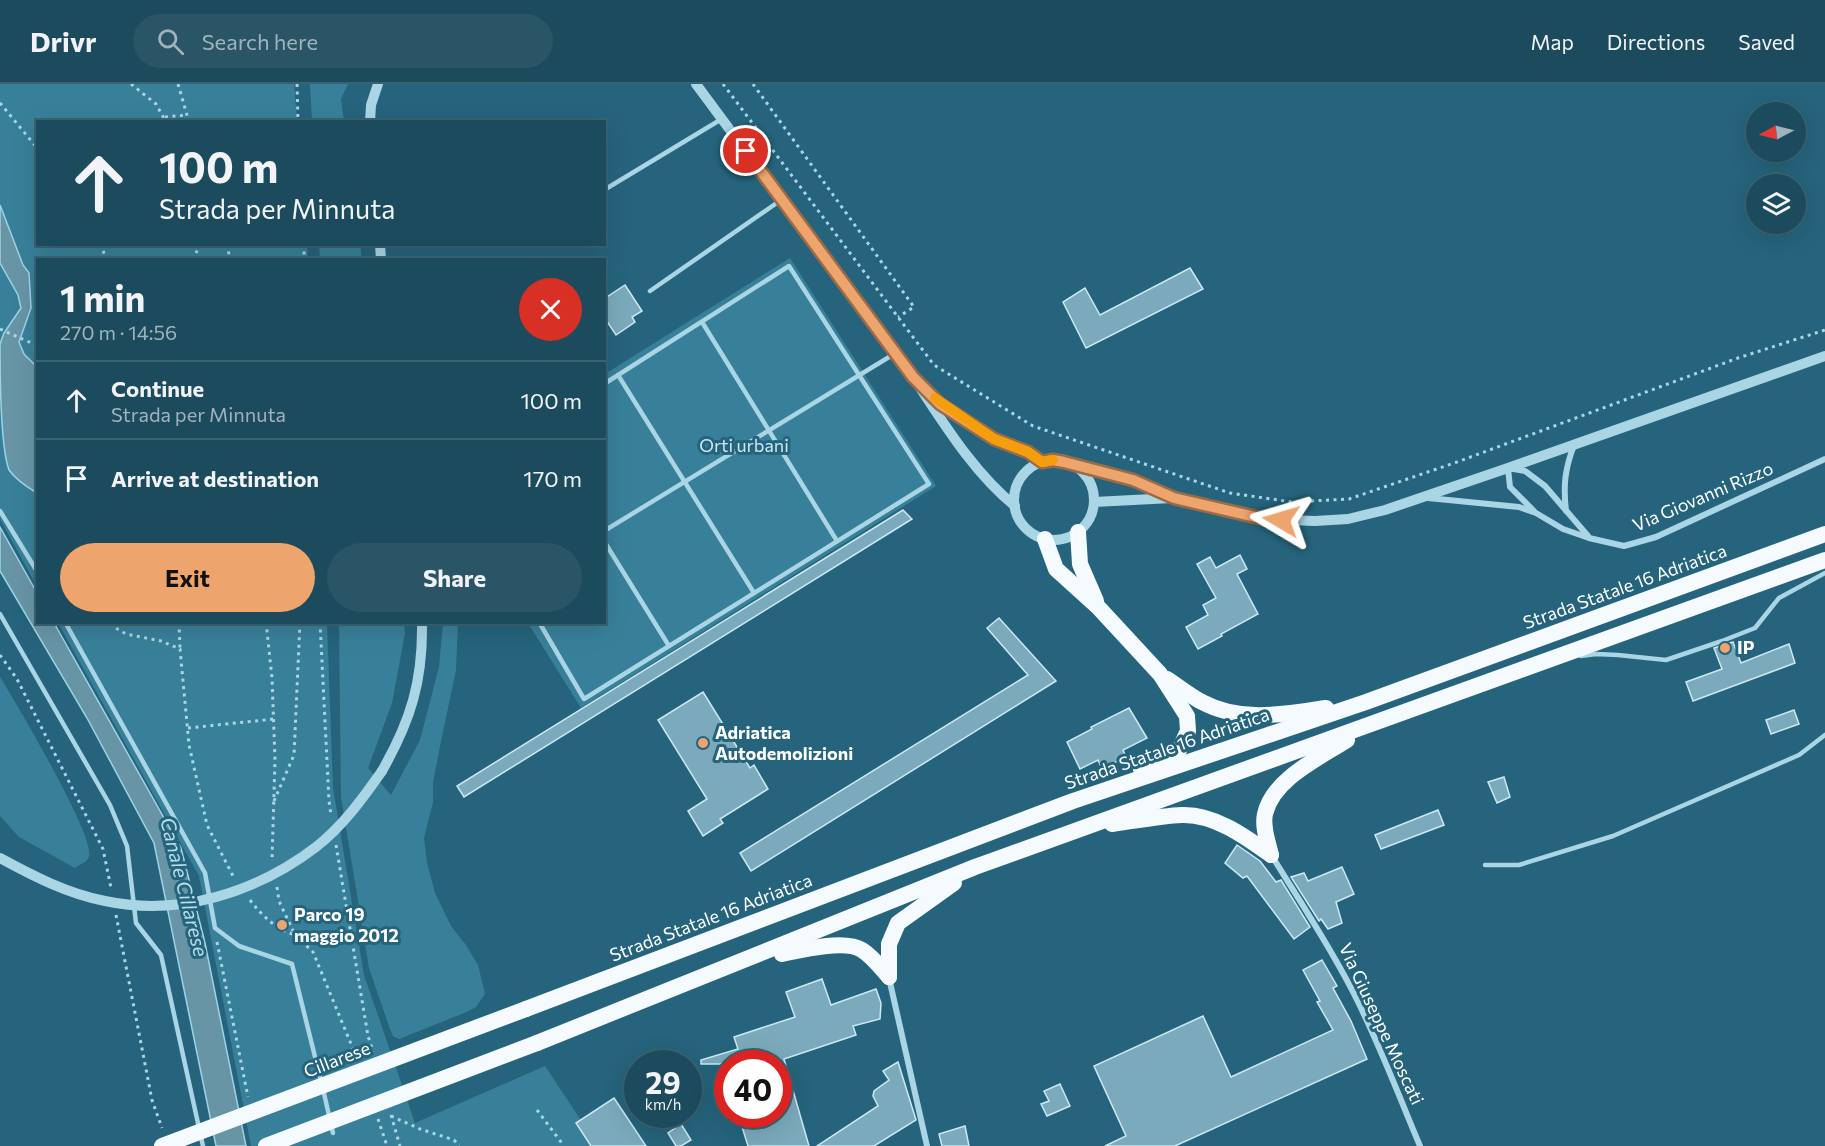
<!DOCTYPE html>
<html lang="en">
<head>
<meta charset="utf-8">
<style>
  body { margin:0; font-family:Commissioner,sans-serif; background:#295566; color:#f1f3f6; height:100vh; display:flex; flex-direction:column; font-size:22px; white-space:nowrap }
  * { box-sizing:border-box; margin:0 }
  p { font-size:20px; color:#a0b3bc }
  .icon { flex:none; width:33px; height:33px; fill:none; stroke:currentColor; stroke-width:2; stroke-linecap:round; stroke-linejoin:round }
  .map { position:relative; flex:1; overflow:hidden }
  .details { position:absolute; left:36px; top:174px; width:570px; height:366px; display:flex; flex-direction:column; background:#1c4b5d; border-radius:0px; box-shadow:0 6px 24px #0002,0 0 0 2px #3a6372 }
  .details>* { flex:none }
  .top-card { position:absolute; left:36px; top:36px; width:570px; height:126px; border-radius:0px; box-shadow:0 6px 24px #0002,0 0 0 2px #3a6372; background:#1c4b5d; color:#f1f3f6; overflow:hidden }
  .needle { width:39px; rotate:263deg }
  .controls { position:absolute; left:1746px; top:18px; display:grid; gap:12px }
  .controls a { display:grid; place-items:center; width:60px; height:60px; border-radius:50%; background:#1c4b5d; box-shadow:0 6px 24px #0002,0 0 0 2px #3a6372; font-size:30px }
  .speed { position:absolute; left:624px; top:966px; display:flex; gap:12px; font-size:30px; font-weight:700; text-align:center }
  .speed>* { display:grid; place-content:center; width:78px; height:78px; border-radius:50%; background:#1c4b5d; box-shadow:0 6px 24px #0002,0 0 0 2px #3a6372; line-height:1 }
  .speed small { font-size:15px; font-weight:400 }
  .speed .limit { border:9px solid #d22; background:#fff; color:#111 }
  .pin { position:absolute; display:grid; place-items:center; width:51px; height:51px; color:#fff; margin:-26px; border:3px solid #fff; border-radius:50%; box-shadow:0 2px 6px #0007 }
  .me { position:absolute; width:66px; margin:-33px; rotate:277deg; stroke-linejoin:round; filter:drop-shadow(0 0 4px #0008) }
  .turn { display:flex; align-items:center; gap:21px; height:126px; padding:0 24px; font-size:27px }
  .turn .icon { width:78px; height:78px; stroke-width:2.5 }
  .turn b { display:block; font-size:42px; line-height:51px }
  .round { display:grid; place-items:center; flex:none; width:63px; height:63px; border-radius:32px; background:#295566 }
  .overview { display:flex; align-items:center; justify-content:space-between; height:102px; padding:0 24px }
  h1 { font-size:36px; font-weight:700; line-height:45px }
  .cta { display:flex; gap:12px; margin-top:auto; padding:12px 24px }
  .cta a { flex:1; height:69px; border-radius:36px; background:#eea46d; color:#111; font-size:24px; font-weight:700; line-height:69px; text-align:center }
  .cta a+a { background:#295566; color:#f1f3f6 }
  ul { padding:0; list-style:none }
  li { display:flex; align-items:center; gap:18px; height:78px; padding:0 24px; border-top:2px solid #3a6372 }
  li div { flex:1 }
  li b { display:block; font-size:22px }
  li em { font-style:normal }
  header { display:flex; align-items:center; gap:36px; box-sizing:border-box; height:84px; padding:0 30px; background:#1c4b5d; border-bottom:2px solid #3a6372 }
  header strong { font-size:28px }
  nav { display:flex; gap:33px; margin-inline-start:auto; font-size:21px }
  .search { width:420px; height:54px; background:#295566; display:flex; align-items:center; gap:15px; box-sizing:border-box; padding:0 21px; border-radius:33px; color:#a0b3bc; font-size:22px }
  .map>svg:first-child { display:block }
</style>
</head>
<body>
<header>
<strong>Drivr</strong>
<div class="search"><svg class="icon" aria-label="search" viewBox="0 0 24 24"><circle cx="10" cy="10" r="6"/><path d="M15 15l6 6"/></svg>Search here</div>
<nav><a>Map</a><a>Directions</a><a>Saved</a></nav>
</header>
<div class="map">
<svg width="1825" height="1062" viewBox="0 0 1825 1062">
  <rect width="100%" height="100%" fill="#25647c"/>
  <g fill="#388099">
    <polygon points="0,0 294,0 297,37 38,38 38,160 307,161 308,175 38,176 37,503 0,435"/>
    <polygon points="310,0 348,0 341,15 344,37 312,37"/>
    <polygon points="319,161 360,161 362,175 320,175"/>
    <polygon points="790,174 936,402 581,624 528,539 604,538 605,290"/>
    <polygon points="58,539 327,539 333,704 364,891 415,1039 545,982 598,1062 251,1062 199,792"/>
    <polygon points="339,539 404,539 405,549 392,619 368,684 391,711 420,656 439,583 443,539 458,539 456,586 440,662 433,699 433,718 424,754 427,779 435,809 451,842 466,861 478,881 485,910 476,923 469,927 399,955 393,952 390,945 369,884 341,713"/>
    <path d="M0,593c15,24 95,159 89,179 -1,6 -9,8 -14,12l-56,-31 -19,-21z"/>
  </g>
  <g fill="#6895a6" stroke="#9dd4e5" stroke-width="1.5">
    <path d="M0,121l23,60 6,8 2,35 -12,34 5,12 13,13v126c-10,-6 -21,-13 -28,-23 -9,-24 -9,-97 -9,-126l4,-11 17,-25 -3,-13 -18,-32z"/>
    <polygon points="0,443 37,509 38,538 54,539 181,764 205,859 246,1062 216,1062 154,759 87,634 0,487"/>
  </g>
  <g fill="#7aaabb" stroke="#cce9f4" stroke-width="1.5">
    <polygon points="1190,184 1203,205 1086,264 1063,218 1085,204 1100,231"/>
    <polygon points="625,201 642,227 632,233 635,238 616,251 604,233 604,215"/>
    <polygon points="903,426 912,435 464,713 457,702"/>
    <polygon points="1240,471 1247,485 1237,490 1258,530 1221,550 1222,552 1198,565 1186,543 1208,531 1203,521 1216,514 1197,480 1210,473 1216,484"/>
    <polygon points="999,534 1056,597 751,787 740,769 1028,591 987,544"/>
    <polygon points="1733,558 1741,579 1789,560 1795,579 1693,617 1686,598 1722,585 1714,564"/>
    <polygon points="703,608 750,684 754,681 768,705 720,735 723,739 703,752 688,727 707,715 658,636"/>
    <polygon points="1129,624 1147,654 1123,666 1126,673 1102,685 1098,676 1080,685 1067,658 1092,645 1091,643"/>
    <polygon points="1794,626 1799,640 1771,650 1766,636"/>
    <polygon points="1504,693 1510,713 1497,719 1488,698"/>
    <polygon points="1438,726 1444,741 1381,765 1375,751"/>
    <polygon points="1237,761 1260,777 1276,798 1281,796 1310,843 1294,855 1247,792 1243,794 1225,779"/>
    <polygon points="1342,783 1354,810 1336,818 1342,839 1328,845 1321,835 1319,837 1291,793 1304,789 1308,797"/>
    <polygon points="1322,876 1337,902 1333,904 1351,937 1367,975 1175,1062 1105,1062 1126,1052 1094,982 1203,932 1231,993 1333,946 1317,918 1320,917 1303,886"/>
    <polygon points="822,895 831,921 876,905 881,919 880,935 853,942 856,951 784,975 809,1062 748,1062 738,1030 778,1030 778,980 701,980 701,976 738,965 734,953 795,933 786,908"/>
    <polygon points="898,978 916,1036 874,1062 817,1062 878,1022 873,1012 874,1007 889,996 883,987"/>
    <polygon points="1060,1000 1070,1022 1047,1032 1041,1020 1049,1017 1044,1007"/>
    <polygon points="614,1014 646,1062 591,1062 576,1039"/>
    <polygon points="681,1040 691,1056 681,1062 676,1062 668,1049"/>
    <polygon points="965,1042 969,1062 942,1062 939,1050"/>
  </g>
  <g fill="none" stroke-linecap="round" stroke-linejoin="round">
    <g stroke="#a9d5e5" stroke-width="3" stroke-dasharray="3 4.5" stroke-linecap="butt">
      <polyline points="131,0 156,20 166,38"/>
      <polyline points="178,0 187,31 190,38"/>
      <polyline points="297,0 298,38"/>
      <polyline points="723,0 934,281 1033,342 1230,409 1292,418 1349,415 1457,378 1738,274 1825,246"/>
      <polyline points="753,0 914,223 898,233"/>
      <polyline points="0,19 38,65"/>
      <polyline points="165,33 187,31"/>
      <polyline points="100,160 107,176"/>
      <polyline points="227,160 230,176"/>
      <polyline points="304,160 304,176"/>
      <polyline points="193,176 200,160"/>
      <polyline points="0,245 38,262"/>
      <polyline points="113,538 114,543 126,550 161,557 180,565 189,661 207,741 234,794"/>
      <polyline points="179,538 180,565"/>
      <polyline points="266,538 272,594 275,676 272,776"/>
      <polyline points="320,538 329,717 331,731"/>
      <polyline points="0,571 17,595 103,765 111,804"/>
      <polyline points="188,644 274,635"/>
      <polyline points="274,717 294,671 300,538"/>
      <polyline points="336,761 368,952 373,968"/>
      <polyline points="277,803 279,817 295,851 313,868 356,972"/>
      <path d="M250,816c13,17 25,28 45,35"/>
      <polyline points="116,831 152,1016 162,1044"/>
      <polyline points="217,858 248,1013"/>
      <polyline points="537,1026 564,1062"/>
      <polyline points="391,1031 400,1062"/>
      <polyline points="391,1032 420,1045 454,1056 459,1062"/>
      <polyline points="378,1035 387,1062"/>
    </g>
    <g stroke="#a9d5e5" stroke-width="4.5">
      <polyline points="604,106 720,36"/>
      <polyline points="650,207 781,116"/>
      <polyline points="702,238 837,457"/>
      <polyline points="618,291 754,509"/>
      <polyline points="0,427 38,489"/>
      <polyline points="604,447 894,270"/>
      <polyline points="604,457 669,562"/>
      <polyline points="0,530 110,721 127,762 136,839 161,871 203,1062"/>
      <polyline points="65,538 205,789 215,844 239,862 292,880 321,997"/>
      <polyline points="539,538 584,615 929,400 789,182 604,300"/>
      <polyline points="1581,572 1596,570 1618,571 1666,576 1722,557 1755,544 1779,514 1825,489"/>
      <polyline points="1485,781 1519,781 1613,752 1799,671 1825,651"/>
      <polyline points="323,1005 333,1049"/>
    </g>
    <g stroke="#a9d5e5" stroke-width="6">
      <polyline points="1428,414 1519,423 1536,429 1563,445 1589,454 1624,462 1656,453 1825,375"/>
      <polyline points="1534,427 1510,403 1508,384 1525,387 1545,402 1588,452"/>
      <path d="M1566,427c-3,-26 -1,-42 8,-66"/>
      <path d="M1272,772c27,44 56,87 80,134 26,50 46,104 68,156"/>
      <polyline points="889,894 927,1062"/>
    </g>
    <g stroke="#a9d5e5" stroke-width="10">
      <path d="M696,0l217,293c30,45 60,95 102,129"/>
      <polyline points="370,38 371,21 378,0"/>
      <polyline points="380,160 381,176"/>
      <path d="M928,308c18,17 45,36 67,47 17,8 31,12 47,23"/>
      <circle cx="1054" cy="416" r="40"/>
      <polyline points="1074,382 1133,396 1174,414 1264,435 1315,437 1348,435 1385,426 1508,384 1825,272"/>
      <polyline points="1094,418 1172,414"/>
      <path d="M382,687c29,-51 41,-90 40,-149"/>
    </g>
    <g stroke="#f4fafe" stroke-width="16">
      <polyline points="1078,448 1080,480 1096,517"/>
      <polyline points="1045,455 1056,485 1098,523 1160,590 1187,632 1188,647 1179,666 1141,685"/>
      <path d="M1167,595c11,7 23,17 35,23 39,21 83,12 124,6"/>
      <path d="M1112,740c23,-3 47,-8 70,-9 33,-1 64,22 89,40"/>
      <path d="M1271,771c-3,-13 -9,-28 -6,-41 8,-35 54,-56 82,-74"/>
      <path d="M782,870c19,-4 63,-15 80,-4 11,7 19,18 27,27"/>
      <polyline points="889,893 889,860 898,839 954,799"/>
      <polyline points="526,925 1073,717 1366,618 1825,450"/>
      <polyline points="537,959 975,783 1825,476"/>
    </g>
    <path stroke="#a9d5e5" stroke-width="10" d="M0,774c33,18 68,36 105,43 75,16 152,-9 211,-54 27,-21 47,-49 66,-76"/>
    <g stroke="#f4fafe" stroke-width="16">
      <polyline points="162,1062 526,925"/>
      <polyline points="266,1062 537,959"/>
    </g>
  </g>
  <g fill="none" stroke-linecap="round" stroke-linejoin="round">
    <g stroke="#9b6b47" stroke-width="15">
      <polyline id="route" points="746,67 913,293 940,320 994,355 1028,368 1042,378 1053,376 1064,378 1133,396 1174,414 1264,435 1281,436"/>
    </g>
    <use href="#route" stroke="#eea46d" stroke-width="10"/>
    <polyline stroke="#f59e0b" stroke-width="10" points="935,314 994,355 1028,368 1042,378 1053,376"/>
  </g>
  <g fill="#eea46d" stroke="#25647c" stroke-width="2">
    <circle cx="1725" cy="564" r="6"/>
    <circle cx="703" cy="659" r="6"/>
    <circle cx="282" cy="841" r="6"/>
  </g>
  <g text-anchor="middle" stroke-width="6" stroke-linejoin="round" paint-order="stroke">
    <g font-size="18" fill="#cce9f4" stroke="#25647c">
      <text x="744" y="368">Orti urbani</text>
    </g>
    <g font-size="18" fill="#fff" stroke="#25647c">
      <text transform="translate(1703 413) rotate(-23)" y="6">Via Giovanni Rizzo</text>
      <text transform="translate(1625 503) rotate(-20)" y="6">Strada Statale 16 Adriatica</text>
      <text transform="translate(1167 665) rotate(-19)" y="6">Strada Statale 16 Adriatica</text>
      <text transform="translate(711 834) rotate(-21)" y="6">Strada Statale 16 Adriatica</text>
      <text transform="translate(1381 940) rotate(65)" y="6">Via Giuseppe Moscati</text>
      <text transform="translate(337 976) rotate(-21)" y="6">Cillarese</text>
    </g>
    <g font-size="18" font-weight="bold" fill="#fff" stroke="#25647c" text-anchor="start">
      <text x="1737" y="570">IP</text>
      <text x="715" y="655">Adriatica<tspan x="715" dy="21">Autodemolizioni</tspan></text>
      <text x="294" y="837">Parco 19<tspan x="294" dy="21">maggio 2012</tspan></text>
    </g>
    <g font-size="20" font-style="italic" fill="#b4deed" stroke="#25647c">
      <text transform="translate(184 803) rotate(76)" y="7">Canale Cillarese</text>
    </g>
  </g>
</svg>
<div class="controls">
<a><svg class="needle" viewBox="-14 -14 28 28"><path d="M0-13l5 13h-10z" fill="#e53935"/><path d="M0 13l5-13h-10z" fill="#a0b3bc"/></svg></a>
<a><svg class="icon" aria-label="layers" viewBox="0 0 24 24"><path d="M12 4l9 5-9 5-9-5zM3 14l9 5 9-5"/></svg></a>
</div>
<div class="speed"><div>29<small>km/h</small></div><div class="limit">40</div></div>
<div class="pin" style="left:746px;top:67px;background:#d93025"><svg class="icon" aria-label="arrive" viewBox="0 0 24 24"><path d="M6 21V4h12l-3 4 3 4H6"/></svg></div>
<svg class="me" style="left:1281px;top:436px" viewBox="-20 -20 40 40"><path d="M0-17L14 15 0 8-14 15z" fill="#eea46d" stroke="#fff" stroke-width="4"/></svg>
<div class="top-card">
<div class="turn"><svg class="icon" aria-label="ahead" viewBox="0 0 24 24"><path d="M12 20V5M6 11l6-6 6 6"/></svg><div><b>100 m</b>Strada per Minnuta</div></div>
</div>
<section class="details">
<div class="overview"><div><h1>1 min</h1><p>270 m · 14:56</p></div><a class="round" style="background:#d93025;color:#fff"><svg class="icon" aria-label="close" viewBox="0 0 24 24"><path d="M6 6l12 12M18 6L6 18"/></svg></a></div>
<ul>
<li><svg class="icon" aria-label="ahead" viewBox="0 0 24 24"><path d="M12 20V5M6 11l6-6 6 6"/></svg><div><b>Continue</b><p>Strada per Minnuta</p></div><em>100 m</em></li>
<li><svg class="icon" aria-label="arrive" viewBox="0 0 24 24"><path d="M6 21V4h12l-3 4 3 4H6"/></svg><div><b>Arrive at destination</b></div><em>170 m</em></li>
</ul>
<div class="cta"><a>Exit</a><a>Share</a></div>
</section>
</div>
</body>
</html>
